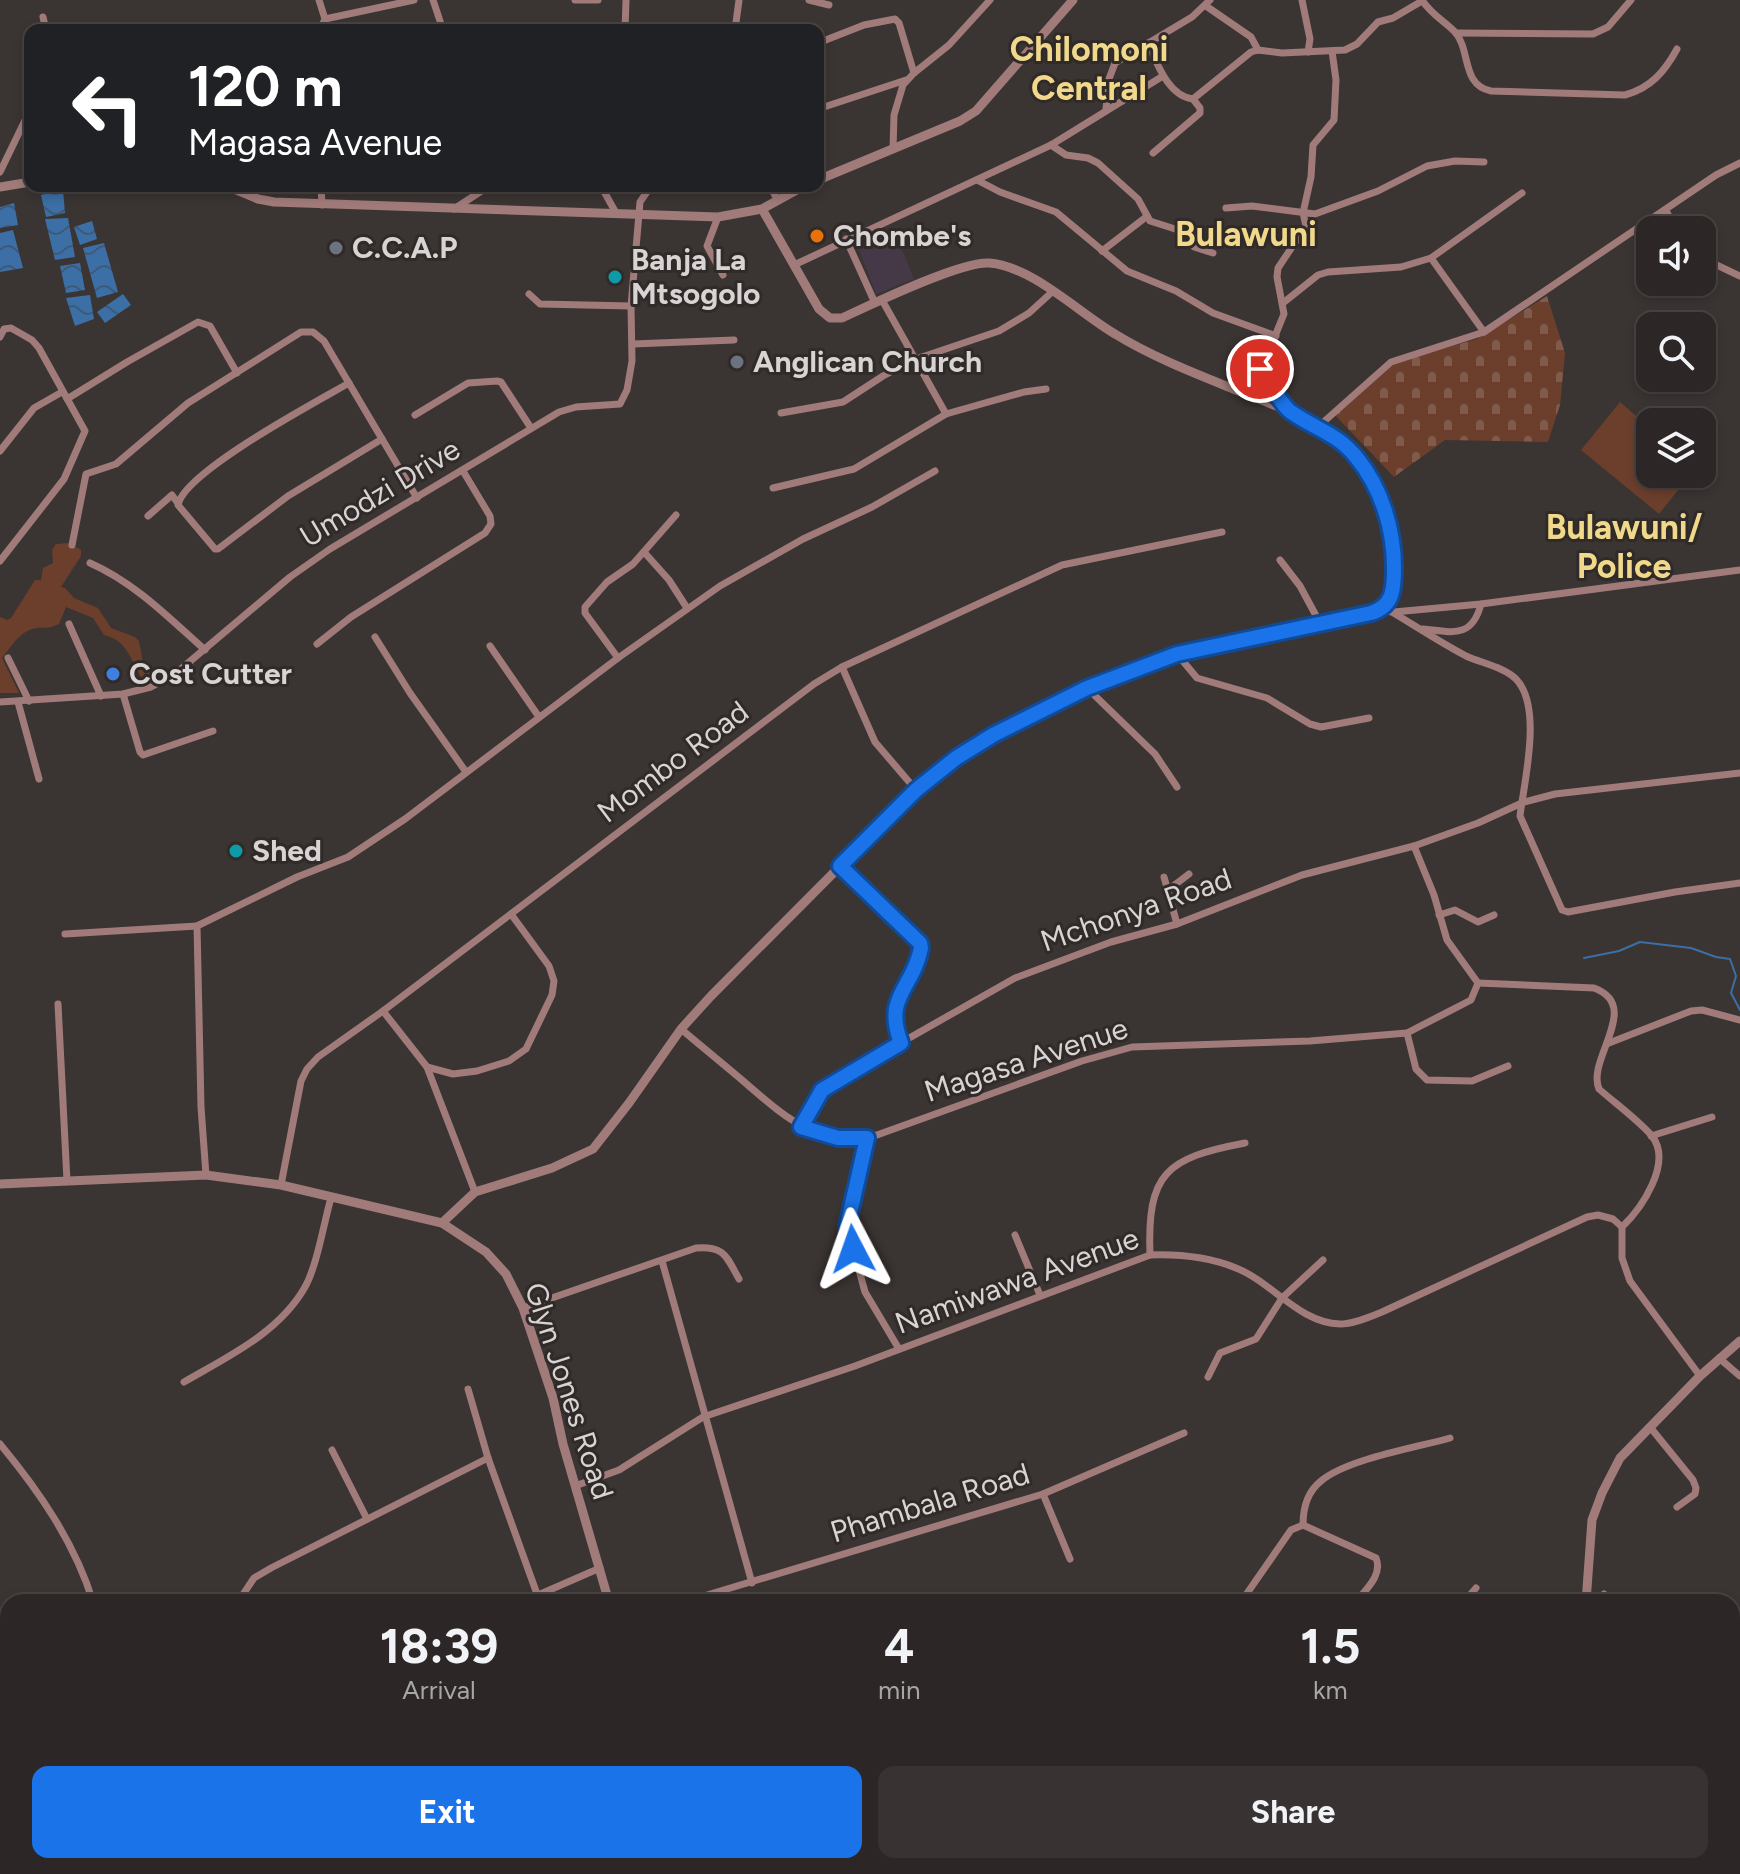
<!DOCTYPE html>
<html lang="en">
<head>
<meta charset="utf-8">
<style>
  body { margin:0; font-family:Figtree,sans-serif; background:#383332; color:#f1f3f6; height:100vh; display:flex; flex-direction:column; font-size:30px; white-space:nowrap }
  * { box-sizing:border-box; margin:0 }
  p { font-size:26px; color:#a6a5a7 }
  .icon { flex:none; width:44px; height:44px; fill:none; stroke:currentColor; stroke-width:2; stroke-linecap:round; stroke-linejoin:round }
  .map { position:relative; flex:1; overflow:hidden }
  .drawer { position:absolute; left:0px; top:1594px; width:1740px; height:280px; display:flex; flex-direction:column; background:#2c2726; border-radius:24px 24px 0 0; box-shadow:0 4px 12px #0003,0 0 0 2px #484443 }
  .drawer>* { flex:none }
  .hud { position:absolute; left:24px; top:24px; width:800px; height:168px; border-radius:16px; box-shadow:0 4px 12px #0003,0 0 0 2px #484443; background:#202124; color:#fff; overflow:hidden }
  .tools { position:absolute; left:1636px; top:216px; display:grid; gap:16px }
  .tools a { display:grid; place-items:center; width:80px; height:80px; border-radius:16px; background:#2c2726; box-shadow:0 4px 12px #0003,0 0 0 2px #484443; font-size:40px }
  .pin { position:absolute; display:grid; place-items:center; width:68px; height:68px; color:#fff; margin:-34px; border:4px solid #fff; border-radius:50%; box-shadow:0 2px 8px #0007 }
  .me { position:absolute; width:88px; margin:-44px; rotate:356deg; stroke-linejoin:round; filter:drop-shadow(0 0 6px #0008) }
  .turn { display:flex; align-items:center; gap:28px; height:168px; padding:0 32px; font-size:36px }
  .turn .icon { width:104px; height:104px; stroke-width:2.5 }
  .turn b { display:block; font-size:56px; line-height:68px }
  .eta { display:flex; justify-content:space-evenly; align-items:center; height:136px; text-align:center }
  .eta b { font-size:48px; font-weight:700; line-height:56px }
  .action { display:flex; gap:16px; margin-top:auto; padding:16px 32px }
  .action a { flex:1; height:92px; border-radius:16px; background:#1a73e8; color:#fff; font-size:32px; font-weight:700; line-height:92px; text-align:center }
  .action a+a { background:#383332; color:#f1f3f6 }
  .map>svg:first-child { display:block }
</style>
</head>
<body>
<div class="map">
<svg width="1740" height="1874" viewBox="0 0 1740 1874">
  <defs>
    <pattern id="cemetery-stones" width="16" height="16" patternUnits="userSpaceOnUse" patternTransform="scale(2)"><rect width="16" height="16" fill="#6c3f2d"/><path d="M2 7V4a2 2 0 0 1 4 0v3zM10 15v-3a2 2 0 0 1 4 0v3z" fill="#805a4b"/></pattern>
    <pattern id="water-waves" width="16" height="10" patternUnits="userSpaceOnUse" patternTransform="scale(2)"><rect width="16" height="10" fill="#3b6fa6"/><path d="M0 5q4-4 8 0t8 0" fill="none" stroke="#3e5a78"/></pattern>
  </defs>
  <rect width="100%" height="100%" fill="#3a3432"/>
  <polygon fill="#453947" points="893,228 914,279 876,294 856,243"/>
  <g fill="#6c3f2d">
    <polygon points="1620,402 1650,428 1650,474 1691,474 1659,514 1581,450"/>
    <path d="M69,543l12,7v6l-20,31 4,1 9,10 24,10 13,20 24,9 4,4 4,22 14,11 1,6 -4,3 -11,-3c-12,-18 -15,-40 -39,-45l-11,-17 -27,-11 -7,17c-12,6 -17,2 -27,5 -13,4 -22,19 -30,29l17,35h-19v-76l7,3 4,-2 24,-38h6l2,-12 10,-5 -1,-13 4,-6z"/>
  </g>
  <polygon fill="url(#cemetery-stones)" points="1547,296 1565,353 1560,405 1548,442 1445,440 1394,477 1335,415 1395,362 1477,339"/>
  <g fill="url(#water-waves)">
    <polygon points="63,190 65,213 46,217 41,195"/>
    <polygon points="14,203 18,225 0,228 0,207"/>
    <polygon points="68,218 75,257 55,260 45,219"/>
    <polygon points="92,221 97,239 80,245 74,227"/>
    <polygon points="13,230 23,268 0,272 0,233"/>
    <polygon points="104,243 118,292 97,298 83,248"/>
    <polygon points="80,263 85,290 66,293 60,266"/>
    <polygon points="123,294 131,305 105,323 97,312"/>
    <polygon points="90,295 94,319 75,326 66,298"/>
  </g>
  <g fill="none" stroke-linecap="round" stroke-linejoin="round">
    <polyline stroke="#3b6fa6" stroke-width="2" points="1584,958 1619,951 1640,942 1691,948 1716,957 1730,959 1736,976 1731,993 1740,1010"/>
    <g stroke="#a07b7a" stroke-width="7">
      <polyline points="319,0 325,19 320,30"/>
      <polyline points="433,0 443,30"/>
      <polyline points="575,0 598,0"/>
      <polyline points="809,0 829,5"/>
      <polyline points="1302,0 1310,39 1308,52"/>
      <path d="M1422,0c9,14 22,21 33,32 16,18 6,53 36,59l134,4c26,-7 40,-24 52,-46"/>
      <polyline points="1206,6 1251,37 1258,50"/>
      <polyline points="43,17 46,30"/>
      <polyline points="325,19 414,0"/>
      <polyline points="625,30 626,0"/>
      <polyline points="735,30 739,0"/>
      <polyline points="1456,33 1593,34 1608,27 1631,0"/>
      <polyline points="818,43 864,25 895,19 899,23 914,73"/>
      <path d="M1148,43c9,20 20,53 45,56l58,-47 7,-2 24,3 63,-3 12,-6 21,-22 15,-4 29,-17"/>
      <polyline points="818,109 906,80"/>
      <polyline points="1106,109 1109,79 1115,63 1192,17 1210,0"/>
      <polyline points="1051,145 1066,155 1088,158 1098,163 1138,199 1150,221 1194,235 1194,247 1213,253"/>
      <polyline points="893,149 894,115 903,85 914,73 949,45 990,0"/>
      <polyline points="1153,153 1200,113 1200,108 1193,99"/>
      <polyline points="0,172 30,110"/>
      <polyline points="977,180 1000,192 1056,212 1127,271 1176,291 1213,313 1276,336"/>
      <polyline points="321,186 322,205"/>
      <polyline points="601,186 616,213"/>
      <polyline points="770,186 777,199"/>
      <polyline points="1226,208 1252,206 1315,214 1378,191 1427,166 1455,161 1484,162"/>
      <polyline points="454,209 489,186"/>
      <polyline points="1666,210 1675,230"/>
      <polyline points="718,217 707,246 723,275"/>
      <polyline points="846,239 875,303"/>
      <polyline points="1102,251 1146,217"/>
      <polyline points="1431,258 1484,332"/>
      <polyline points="1702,258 1740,276"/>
      <polyline points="794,265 1051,145 1163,76"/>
      <polyline points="529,294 540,304 631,306"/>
      <polyline points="882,300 946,414"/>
      <polyline points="1283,303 1318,275 1328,272 1401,267 1431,258 1522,193"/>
      <polyline points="0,337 4,329 11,328 32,340 39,348 85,431 64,479 0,561"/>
      <polyline points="633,344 734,340"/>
      <path d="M349,383c-33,19 -165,89 -171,122l37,44h3l70,-53 94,-57"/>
      <polyline points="67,399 127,362 198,322 210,326 237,373"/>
      <polyline points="1288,410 1264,385 1259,375 1284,314 1277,277 1278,268 1306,226 1303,213 1311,177 1313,145 1334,120 1336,80 1332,51"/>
      <polyline points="781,413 843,402 883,376 916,359 999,331 1029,313 1052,292"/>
      <polyline points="415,415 468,383 497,381 501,382 531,428"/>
      <polyline points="1319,426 1391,362 1484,332 1716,175 1740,163"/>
      <polyline points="0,451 34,408 62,392"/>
      <polyline points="773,488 854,469 946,414 1024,392 1046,389"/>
      <polyline points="148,516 172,495 177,502"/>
      <polyline points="72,545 86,474 116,464 188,403 301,332 313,332 324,341 417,498"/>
      <polyline points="644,552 669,580 687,608"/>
      <polyline points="1280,560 1300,586 1320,623"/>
      <path d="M90,563c45,20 78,54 115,87"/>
      <path d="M1381,610l11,2c25,15 49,31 74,44 15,7 38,11 50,23 27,28 8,103 4,137l42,94 6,2 107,-20 65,-9"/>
      <polyline points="1394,612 1481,604 1740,570"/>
      <polyline points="69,624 101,696"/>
      <path d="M1423,629c29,3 49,10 58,-25"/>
      <polyline points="375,637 410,693 466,772"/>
      <polyline points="317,644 351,617 485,533 491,524 490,516 463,471"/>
      <polyline points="490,646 539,717"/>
      <polyline points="1177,654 1197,678 1267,698 1310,724 1321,727 1369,718"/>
      <polyline points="8,658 29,701"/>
      <polyline points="618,658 585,613 585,607 607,582 633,564 676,515"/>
      <polyline points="842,667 875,742 916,790"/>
      <polyline points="1087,688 1155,754 1177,787"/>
      <polyline points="123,694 140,752 143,755 213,731"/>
      <polyline points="0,702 123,694 151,687 175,674 290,577 330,549 559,412 576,407 620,404 627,390 632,361 631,306 640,202 651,186"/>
      <polyline points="18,702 39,779"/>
      <polyline points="1414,846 1434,895 1447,940 1478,983"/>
      <path d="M840,866l80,77c6,25 -27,48 -26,74 0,9 4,18 7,26"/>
      <polyline points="1164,877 1177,924"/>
      <polyline points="1168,890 1189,874"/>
      <polyline points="1439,915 1455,910 1478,922 1494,915"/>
      <polyline points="65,934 197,926"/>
      <path d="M1478,983l116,5c49,18 -8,71 5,101 17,15 38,30 53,47 21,27 -11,73 -30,91"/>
      <polyline points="58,1004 67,1181"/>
      <polyline points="383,1011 427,1067 475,1192"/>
      <path d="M681,1029c20,17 41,34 61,51 43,37 74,68 135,55l205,-74 50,-14 178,-6 97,-8 64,-33 7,-17"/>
      <polyline points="1407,1033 1416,1069 1427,1080 1472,1081 1508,1066"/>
      <polyline points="1609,1043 1691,1011 1702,1010 1740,1020"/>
      <polyline points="427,1067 453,1074 477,1071 509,1061 526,1049 552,995 554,981 549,966 511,914"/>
      <polyline points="801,1127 817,1096 830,1083 1015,978 1111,942 1177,924 1302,875 1414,846 1478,823 1524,802 1555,794 1740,773"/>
      <polyline points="1651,1136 1712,1117"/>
      <polyline points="867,1138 847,1226 865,1292 899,1349"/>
      <polyline points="206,1175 201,1107 197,926 297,877 348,857 405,819 618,658 720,586 803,539 872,507 935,471"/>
      <polyline points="281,1185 301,1081 307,1069 318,1057 383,1011 814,684 842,667 1062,565 1222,532"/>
      <polyline points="1015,1235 1040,1295"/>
      <path d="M1150,1255c-3,-82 16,-97 95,-112"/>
      <polyline points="662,1261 752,1583"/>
      <path d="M523,1308l173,-60c29,-2 30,8 43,31"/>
      <polyline points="1719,1358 1740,1376"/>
      <polyline points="1208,1377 1220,1353 1256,1339 1282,1298 1323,1260"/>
      <path d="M184,1382c43,-25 95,-49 121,-95 12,-21 19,-65 26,-89"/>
      <polyline points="468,1389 488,1458 537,1594"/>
      <polyline points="1650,1427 1693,1480 1696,1488 1695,1494 1677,1507"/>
      <path d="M0,1444c39,47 75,99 93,158"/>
      <polyline points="332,1450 367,1519"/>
      <path d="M575,1486l44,-16 84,-53 152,-51 295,-111c29,-1 59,2 86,13 36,14 63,55 104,56 14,0 29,-7 42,-12l205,-95 11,-2 15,4 9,8v31l8,23 70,95"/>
      <polyline points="1043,1494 1070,1559"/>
      <path d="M1303,1525c0,-17 4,-33 18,-44 26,-22 94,-33 129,-43"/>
      <polyline points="238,1602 254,1578 271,1568 488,1458"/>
      <polyline points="522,1602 600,1568"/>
      <polyline points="684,1602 1043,1494 1184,1433"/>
      <path d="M1241,1602l50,-72 12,-5 73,33c7,17 -10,31 -20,44"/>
      <polyline points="1464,1602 1476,1588"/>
      <polyline points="1594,1602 1604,1594"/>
      <polyline points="1732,1653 1740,1652"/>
      <polyline points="1732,1689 1740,1695"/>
      <polyline points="1732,1805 1740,1793"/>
      <polyline points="122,1866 123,1874"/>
      <polyline points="1194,1866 1208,1874"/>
      <polyline points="59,1874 60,1866"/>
      <polyline points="271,1874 287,1866"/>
      <polyline points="559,1874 575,1866"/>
      <polyline points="1052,1874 1060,1866"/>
      <polyline points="1699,1874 1701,1866"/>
    </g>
    <g stroke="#a07b7a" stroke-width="9">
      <polyline points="818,180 960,121 976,111 1073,0"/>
      <polyline points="227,186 258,199 274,202 718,217 762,209 804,186"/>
      <polyline points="0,187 30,182"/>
      <polyline points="0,1184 206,1175 281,1185 442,1223 486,1252 506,1274 523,1308 553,1398 563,1444 609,1602"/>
      <path d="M442,1223l33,-31 77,-24 41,-19 36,-46 52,-74 30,-33 205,-206 64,-47 117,-60 52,-21 102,-25 120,-24c23,-8 24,-27 23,-49 -2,-41 -16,-86 -46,-116 -29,-28 -70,-41 -107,-56 -42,-17 -87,-34 -126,-58 -36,-21 -83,-68 -126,-71 -28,-2 -117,41 -147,55h-12l-11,-9 -57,-100"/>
      <polyline points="1586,1602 1592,1520 1602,1493 1620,1458 1700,1376 1740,1341"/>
      <polyline points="700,1866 701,1874"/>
      <polyline points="1335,1874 1347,1866"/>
    </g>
  </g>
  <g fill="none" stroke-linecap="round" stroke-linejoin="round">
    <g stroke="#114b97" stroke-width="20">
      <path id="route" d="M853,1249l-6,-23 20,-88h-29l-37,-11 21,-37 79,-47c-18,-47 12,-54 20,-95l-1,-5 -80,-77 76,-76 40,-32 37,-23 94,-47 90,-34 194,-41c22,-7 23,-23 23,-45 0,-38 -12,-79 -37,-110 -20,-25 -42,-29 -66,-46 -5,-3 -8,-9 -12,-14 -10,-9 -20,-14 -19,-29"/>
    </g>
    <use href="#route" stroke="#1a73e8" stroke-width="14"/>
  </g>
  <circle fill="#e8710a" stroke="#302a28" stroke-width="3" cx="817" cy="236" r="8"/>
  <g fill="#6b7280" stroke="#302a28" stroke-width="3">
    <circle cx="336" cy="248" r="8"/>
    <circle cx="737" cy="362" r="8"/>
  </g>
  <g fill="#0f9aa8" stroke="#302a28" stroke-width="3">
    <circle cx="615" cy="277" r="8"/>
    <circle cx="236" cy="851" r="8"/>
  </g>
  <circle fill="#3f7fe0" stroke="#302a28" stroke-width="3" cx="113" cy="674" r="8"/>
  <g text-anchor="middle" stroke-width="6" stroke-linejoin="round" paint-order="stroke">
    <g font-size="30" font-weight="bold" fill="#d8d4d3" stroke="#302a28" text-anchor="start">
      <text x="833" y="246">Chombe's</text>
      <text x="352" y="258">C.C.A.P</text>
      <text x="631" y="270">Banja La<tspan x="631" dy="34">Mtsogolo</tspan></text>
      <text x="753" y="372">Anglican Church</text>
      <text x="129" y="684">Cost Cutter</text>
      <text x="252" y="861">Shed</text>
    </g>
    <g font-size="30" fill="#d8d4d3" stroke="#302a28">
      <text transform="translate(380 493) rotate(-31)" y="10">Umodzi Drive</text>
      <text transform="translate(673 762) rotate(-37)" y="10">Mombo Road</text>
      <text transform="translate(1136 910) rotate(-19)" y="10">Mchonya Road</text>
      <text transform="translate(1026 1060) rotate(-18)" y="10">Magasa Avenue</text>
      <text transform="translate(1017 1281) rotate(-20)" y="10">Namiwawa Avenue</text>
      <text transform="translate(569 1391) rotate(72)" y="10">Glyn Jones Road</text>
      <text transform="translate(930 1503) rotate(-17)" y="10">Phambala Road</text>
    </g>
    <g font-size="34" font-weight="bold" fill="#f1d98c" stroke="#302a28">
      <text x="1089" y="61">Chilomoni<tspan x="1089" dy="39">Central</tspan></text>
      <text x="1246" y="246">Bulawuni</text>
      <text x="1624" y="539">Bulawuni/<tspan x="1624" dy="39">Police</tspan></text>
    </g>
  </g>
</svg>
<div class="tools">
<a><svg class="icon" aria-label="sound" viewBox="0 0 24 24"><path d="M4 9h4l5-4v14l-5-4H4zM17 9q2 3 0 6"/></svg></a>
<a><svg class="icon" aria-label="search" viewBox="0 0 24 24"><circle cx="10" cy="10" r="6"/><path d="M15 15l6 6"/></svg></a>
<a><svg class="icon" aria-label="layers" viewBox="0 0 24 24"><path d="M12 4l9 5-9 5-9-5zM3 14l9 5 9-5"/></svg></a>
</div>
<div class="pin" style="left:1260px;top:369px;background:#d93025"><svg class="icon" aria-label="arrive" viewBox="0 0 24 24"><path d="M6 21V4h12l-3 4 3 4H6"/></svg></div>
<svg class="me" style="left:853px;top:1249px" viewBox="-20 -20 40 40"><path d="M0-17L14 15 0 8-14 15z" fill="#1a73e8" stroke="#fff" stroke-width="4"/></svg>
<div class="hud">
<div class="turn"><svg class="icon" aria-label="left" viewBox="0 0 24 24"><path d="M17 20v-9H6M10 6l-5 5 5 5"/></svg><div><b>120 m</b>Magasa Avenue</div></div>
</div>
<section class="drawer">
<div class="eta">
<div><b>18:39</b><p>Arrival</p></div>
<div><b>4</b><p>min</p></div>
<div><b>1.5</b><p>km</p></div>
</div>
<div class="action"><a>Exit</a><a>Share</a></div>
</section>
</div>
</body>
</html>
